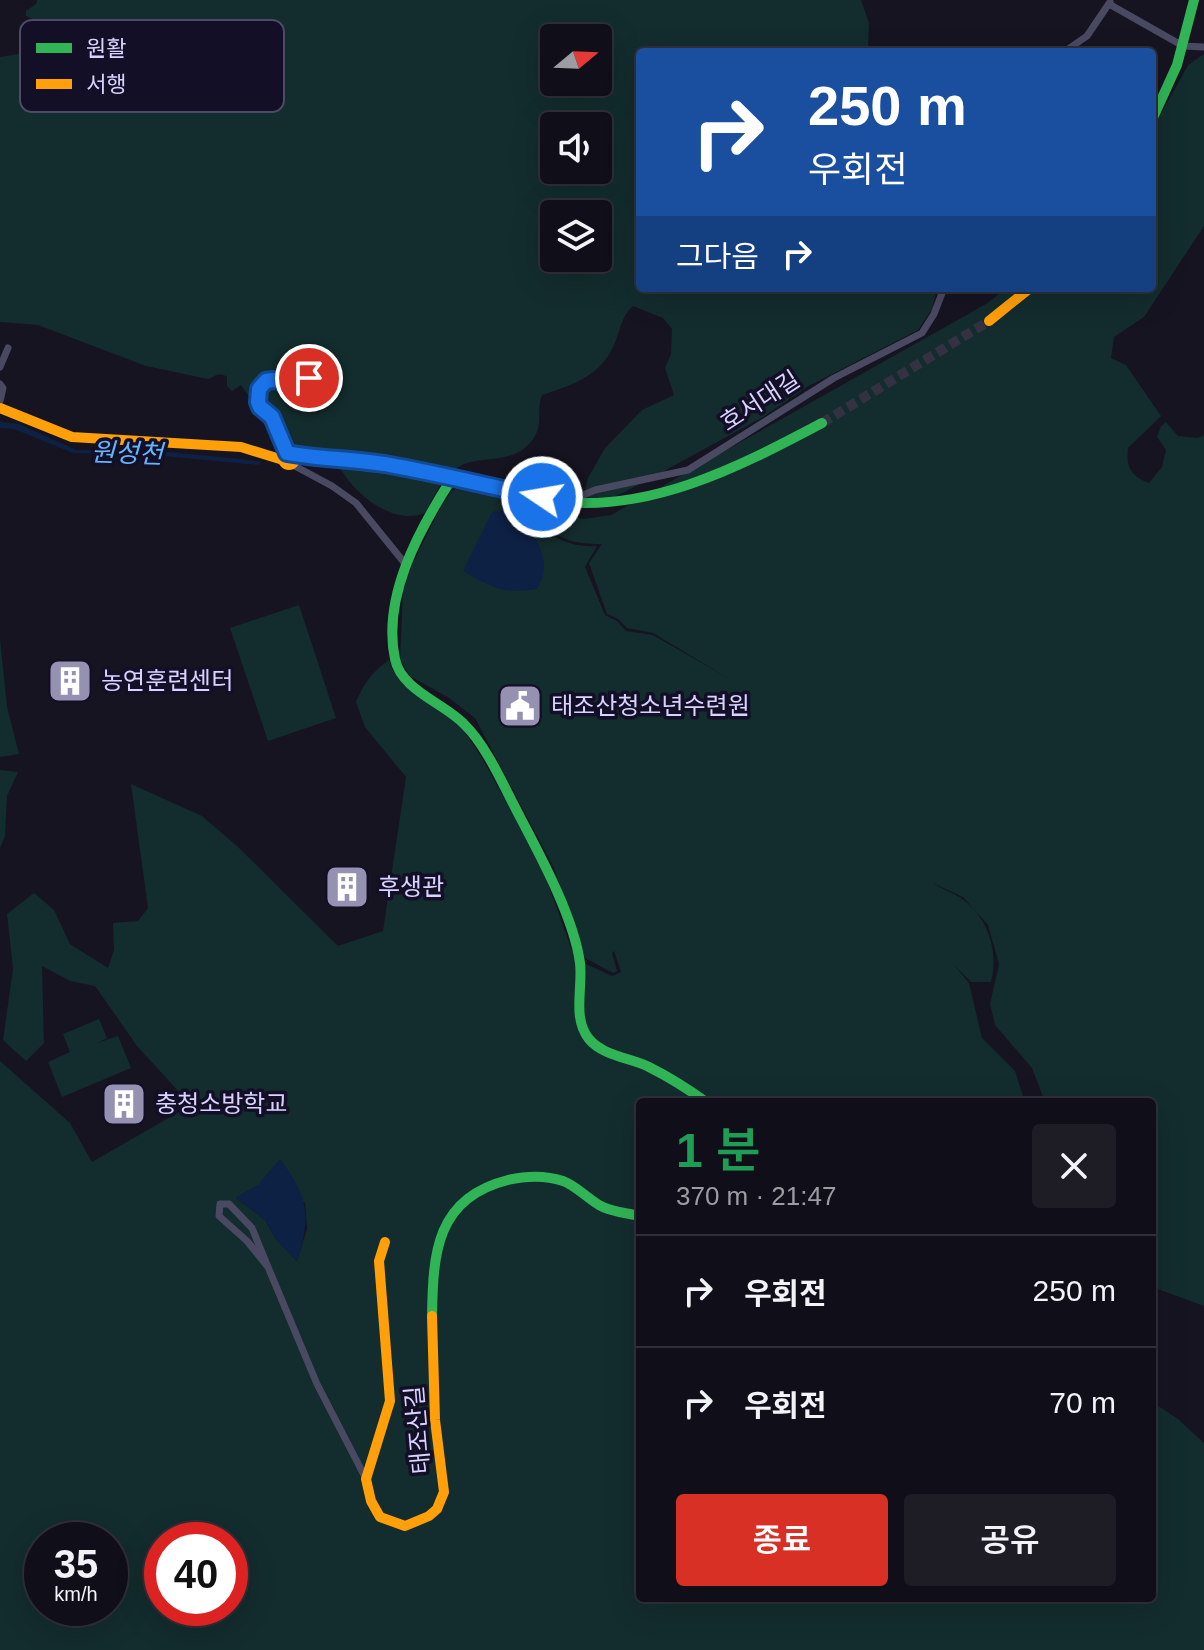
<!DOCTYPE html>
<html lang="ko">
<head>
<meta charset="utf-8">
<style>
  body { margin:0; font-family:Helvetica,"Noto Sans KR",sans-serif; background:#1e1d26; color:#f1f3f6; height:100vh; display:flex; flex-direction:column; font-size:30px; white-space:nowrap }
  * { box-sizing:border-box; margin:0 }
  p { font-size:26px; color:#9c9ca2 }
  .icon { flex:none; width:44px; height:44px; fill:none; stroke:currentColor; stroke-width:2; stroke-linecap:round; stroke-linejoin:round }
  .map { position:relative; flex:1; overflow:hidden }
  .side { position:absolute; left:636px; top:1098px; width:520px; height:504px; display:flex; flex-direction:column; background:#100f19; border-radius:8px; box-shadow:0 8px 32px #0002,0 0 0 2px #302f38 }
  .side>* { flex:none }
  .banner { position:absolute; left:636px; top:48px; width:520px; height:244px; border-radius:8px; box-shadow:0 8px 32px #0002,0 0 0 2px #302f38; background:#1a4fa0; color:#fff; overflow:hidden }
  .needle { width:52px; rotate:71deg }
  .buttons { position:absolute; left:540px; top:24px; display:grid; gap:16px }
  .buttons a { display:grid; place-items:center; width:72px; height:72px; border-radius:8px; background:#100f19; box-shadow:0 8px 32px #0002,0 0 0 2px #302f38; font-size:40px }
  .speed { position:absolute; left:24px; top:1522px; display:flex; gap:16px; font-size:40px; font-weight:700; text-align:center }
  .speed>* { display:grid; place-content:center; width:104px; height:104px; border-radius:50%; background:#100f19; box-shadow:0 8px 32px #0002,0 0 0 2px #302f38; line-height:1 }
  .speed small { font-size:20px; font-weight:400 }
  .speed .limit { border:12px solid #d22; background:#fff; color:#111 }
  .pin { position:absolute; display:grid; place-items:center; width:68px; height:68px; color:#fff; margin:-34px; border:4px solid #fff; border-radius:50%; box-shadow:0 2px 8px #0007 }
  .me { position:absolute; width:88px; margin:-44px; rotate:282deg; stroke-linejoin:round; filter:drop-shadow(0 0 6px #0008) }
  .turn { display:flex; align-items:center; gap:28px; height:168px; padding:0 40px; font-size:36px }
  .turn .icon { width:104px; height:104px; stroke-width:2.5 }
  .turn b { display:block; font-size:56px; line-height:68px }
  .then { display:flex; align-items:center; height:76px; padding:0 40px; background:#0003; gap:16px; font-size:30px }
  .round { display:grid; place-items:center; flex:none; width:84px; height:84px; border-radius:8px; background:#1e1d26 }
  .overview { display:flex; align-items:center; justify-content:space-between; height:136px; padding:0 40px }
  h1 { font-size:48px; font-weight:600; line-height:60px; color:#1e9e55 }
  .action { display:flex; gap:16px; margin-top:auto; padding:16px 40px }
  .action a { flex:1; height:92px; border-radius:8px; background:#d93025; color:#fff; font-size:32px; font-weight:600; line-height:92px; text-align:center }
  .action a+a { background:#1e1d26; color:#f1f3f6 }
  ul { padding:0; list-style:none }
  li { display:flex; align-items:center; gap:24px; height:112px; padding:0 40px; border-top:2px solid #302f38 }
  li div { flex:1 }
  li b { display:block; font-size:30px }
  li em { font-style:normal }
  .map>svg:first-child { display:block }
</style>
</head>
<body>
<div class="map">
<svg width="1204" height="1650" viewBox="0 0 1204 1650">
  <rect width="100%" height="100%" fill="#161421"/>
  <g fill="#132c2d" fill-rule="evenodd">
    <path d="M37,0h824l8,23 -1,24 3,5h-231v236h297l-5,21 -14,21 -111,57 -44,30 -119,65 -38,19 -15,2 -6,-13 3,-12 17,-30 37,-38 32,-15 -9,-27 6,-14 1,-25 -9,-11 -30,-12c-11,10 -12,21 -17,34 -13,35 -40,44 -74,55 -6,14 1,27 -7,41 -19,32 -56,17 -78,32 -16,11 -23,29 -32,45 -31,13 -70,-18 -85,-45l6,-13 -4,-4 -14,6 -18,-10 -5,4h-15l-1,-11 -29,-28 -19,-27 -9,6 -5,-5v-9c-8,-6 -11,-1 -19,2l-62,-13 -108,-41 -38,-3v-265l25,-4 17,-21 -7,-12 -9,-4v-5l10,-7zM554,38h44v44h-44zM554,126h44v44h-44zM554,214h44v44h-44z"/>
    <path d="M1204,54v172l-60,91 -30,20 -3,21 15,7 35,51 -33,32c-2,20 3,28 21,35l13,-16 4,-17 -9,-13 4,-11 5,-4 12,14 20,2 6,-3v871l-52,-19v-185h-107l-13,-34 -37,-43 -5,-21 9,-40 -11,-39 -25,-28 -30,-14c8,6 19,9 28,15 27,19 38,53 30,84h-20l-17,-17 15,18 13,55 33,33 10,31h-385v496h512v-196l26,17 26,24v207h-1204v-589l70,62 22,39 99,-57 -54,-59 -42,-60 -25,-5 -28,-15 2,77 -18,18 -23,-21 10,-71 -6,-55 27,-21 20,17 16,34 38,24 6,-18 -1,-27 25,-2 10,-13 -17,-124 71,32 35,30 101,100 45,-15 23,-154 -41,-50 -9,-25c8,-19 16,-30 33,-42l3,9 13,16 54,38 24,37 58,104 34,95 37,17 9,-4 -7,-21 -2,2 5,18 -4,2 -28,-15 -31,-90 -79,-150 -26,-20 -39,-22 -10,-16 3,-69 9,-26 29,-59 11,-15 15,-10 18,-2 38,29 -9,-11 40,16 30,6 27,-4 375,-211 21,-16h145l1,-160 35,-63zM528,512c29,23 34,32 74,32l-13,19 18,51 11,5 9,9 26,5 75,45 -75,-43 -27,-4 -9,-10 -12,-6 -20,-48 12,-21c-30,2 -51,-11 -69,-34zM258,1185l47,18 2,26 -10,32 -21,-22 -11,-19 -29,-22zM42,1540h68v68h-68zM162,1540h68v68h-68z"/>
    <polygon points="299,605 336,718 268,741 230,628"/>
    <polygon points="0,639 7,707 19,754 0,757"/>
    <polygon points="0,770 18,772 7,796 5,836 0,848"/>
    <polygon points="99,1019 107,1038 97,1043 118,1036 131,1068 62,1097 48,1062 70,1052 63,1034"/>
  </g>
  <g fill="#0d2144">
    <polygon points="0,422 19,424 76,450 158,451 250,460 260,462 260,465 152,455 73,453 14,429 0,428"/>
    <path d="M507,509c25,16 49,51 30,80 -36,5 -43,-1 -74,-18l29,-59z"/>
    <path d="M280,1159c29,39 31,57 17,103l-21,-23 -11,-19 -29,-22 22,-13z"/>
  </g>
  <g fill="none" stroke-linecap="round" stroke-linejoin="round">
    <polyline stroke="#333142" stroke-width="10" stroke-dasharray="10 5" stroke-linecap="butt" points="822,423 989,321"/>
    <g stroke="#4a4962" stroke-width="7">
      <polyline points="1109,4 1183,46 1204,47"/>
      <polyline points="1064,52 1087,36 1110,2"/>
      <polyline points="0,367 8,348"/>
      <polyline points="0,384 3,388 0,401"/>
      <path d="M287,453c-3,-6 -12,-32 -15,-36 -9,-11 -26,-19 -6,-36l31,1 26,-9"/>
      <polyline points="293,465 332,486 356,503 407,566"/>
      <polyline points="569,501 595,490 688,470 834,378 922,333 934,314 944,288"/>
      <polyline points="268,1267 252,1228 229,1204 220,1204 219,1216 247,1241 268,1267 317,1384 366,1479"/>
    </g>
    <g stroke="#30b455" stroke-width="10">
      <polyline points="1152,120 1177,65 1194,0"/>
      <path d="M295,457c86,-6 167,28 251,43 99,16 191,-32 276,-77"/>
      <path d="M449,483c-31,49 -67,115 -54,176 6,31 49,44 69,65 23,22 41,65 56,93 21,40 54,101 60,146 3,25 -8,55 9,76 14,17 42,19 60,28 20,10 39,22 57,35"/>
      <path d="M432,1316c1,-63 4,-118 76,-136 17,-4 37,-5 55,1 12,4 24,17 36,24 11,7 28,8 41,11"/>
    </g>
    <g stroke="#ff9f0a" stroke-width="10">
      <polyline points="989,321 1030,288"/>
      <polyline points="0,408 72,437 241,447 283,460"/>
      <circle cx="289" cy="459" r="6"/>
      <polyline points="385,1242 379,1261 390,1401 366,1479 371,1501 380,1517 405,1526 429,1516 437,1509 444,1492 435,1420 432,1316"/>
    </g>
  </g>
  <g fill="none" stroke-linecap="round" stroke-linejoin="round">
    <g stroke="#114b97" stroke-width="20">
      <path id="route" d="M309,378l-19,5 -17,-3 -7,1 -7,8 -1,13 2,5 12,10 15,36c31,6 69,6 103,12 51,9 101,22 152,32"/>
    </g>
    <use href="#route" stroke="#1a73e8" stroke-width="14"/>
  </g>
  <defs>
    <g id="building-square" transform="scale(2.3)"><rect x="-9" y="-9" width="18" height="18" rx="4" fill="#9591b1" stroke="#130f26"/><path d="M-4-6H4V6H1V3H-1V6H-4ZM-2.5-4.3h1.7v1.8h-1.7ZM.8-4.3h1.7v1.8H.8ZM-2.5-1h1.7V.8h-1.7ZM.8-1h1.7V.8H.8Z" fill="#fff"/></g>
    <g id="civic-square" transform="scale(2.3)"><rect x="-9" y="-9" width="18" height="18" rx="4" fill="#9591b1" stroke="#130f26"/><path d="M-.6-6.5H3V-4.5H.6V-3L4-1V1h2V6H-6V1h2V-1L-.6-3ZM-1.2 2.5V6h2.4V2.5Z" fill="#fff"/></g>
  </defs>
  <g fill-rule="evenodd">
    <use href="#building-square" x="70" y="681"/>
    <use href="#civic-square" x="520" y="706"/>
    <use href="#building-square" x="347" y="887"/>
    <use href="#building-square" x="124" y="1104"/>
  </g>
  <g text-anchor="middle" stroke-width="7" stroke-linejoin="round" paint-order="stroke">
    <g font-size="24" fill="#d9d4ff" stroke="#130f26">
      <text transform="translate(760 401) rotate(-33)" y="8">호서대길</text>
      <text transform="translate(418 1430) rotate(-95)" y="8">태조산길</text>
    </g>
    <g font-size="24" fill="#d9d4ff" stroke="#130f26" text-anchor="start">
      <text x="101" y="689">농연훈련센터</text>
      <text x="551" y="714">태조산청소년수련원</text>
      <text x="378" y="895">후생관</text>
      <text x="155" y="1112">충청소방학교</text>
    </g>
    <g font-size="26" font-style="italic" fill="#62b6ff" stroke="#130f26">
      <text transform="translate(127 453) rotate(2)" y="9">원성천</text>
    </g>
  </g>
  <rect x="20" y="20" width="264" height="92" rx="12" fill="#130f26" stroke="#4e4a67" stroke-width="2"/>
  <rect x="36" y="43" width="36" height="10" fill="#30b455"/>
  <rect x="36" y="79" width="36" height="10" fill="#ff9f0a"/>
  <g font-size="22" fill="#d9d4ff">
    <text x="86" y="56">원활</text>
    <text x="86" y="92">서행</text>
  </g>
</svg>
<div class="buttons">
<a><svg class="needle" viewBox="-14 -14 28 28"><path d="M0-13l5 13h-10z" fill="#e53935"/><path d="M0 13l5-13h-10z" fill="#9c9ca2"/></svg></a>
<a><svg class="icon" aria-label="sound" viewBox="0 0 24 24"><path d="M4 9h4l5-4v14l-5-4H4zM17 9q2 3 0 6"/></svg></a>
<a><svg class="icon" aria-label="layers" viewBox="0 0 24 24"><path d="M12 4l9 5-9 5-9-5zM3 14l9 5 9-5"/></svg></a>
</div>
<div class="speed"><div>35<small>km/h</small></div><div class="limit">40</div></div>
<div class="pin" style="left:309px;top:378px;background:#d93025"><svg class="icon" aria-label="arrive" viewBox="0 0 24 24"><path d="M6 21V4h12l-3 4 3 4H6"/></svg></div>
<svg class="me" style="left:542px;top:497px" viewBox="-20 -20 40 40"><circle r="17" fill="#1a73e8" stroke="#fff" stroke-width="3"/><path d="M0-11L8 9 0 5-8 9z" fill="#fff"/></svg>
<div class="banner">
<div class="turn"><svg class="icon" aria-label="right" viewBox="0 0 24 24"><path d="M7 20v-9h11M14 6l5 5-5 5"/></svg><div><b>250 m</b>우회전</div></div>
<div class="then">그다음<svg class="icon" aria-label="right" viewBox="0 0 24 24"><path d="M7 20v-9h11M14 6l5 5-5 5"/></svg></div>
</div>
<section class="side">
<div class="overview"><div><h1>1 분</h1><p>370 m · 21:47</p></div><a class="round"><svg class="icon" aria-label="close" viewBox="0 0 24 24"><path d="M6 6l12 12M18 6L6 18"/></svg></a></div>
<ul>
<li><svg class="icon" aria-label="right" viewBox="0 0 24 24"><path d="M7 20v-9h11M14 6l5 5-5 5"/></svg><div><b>우회전</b></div><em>250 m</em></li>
<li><svg class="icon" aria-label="right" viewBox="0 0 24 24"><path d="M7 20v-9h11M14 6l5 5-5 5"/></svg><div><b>우회전</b></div><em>70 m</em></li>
</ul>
<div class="action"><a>종료</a><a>공유</a></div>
</section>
</div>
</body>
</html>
